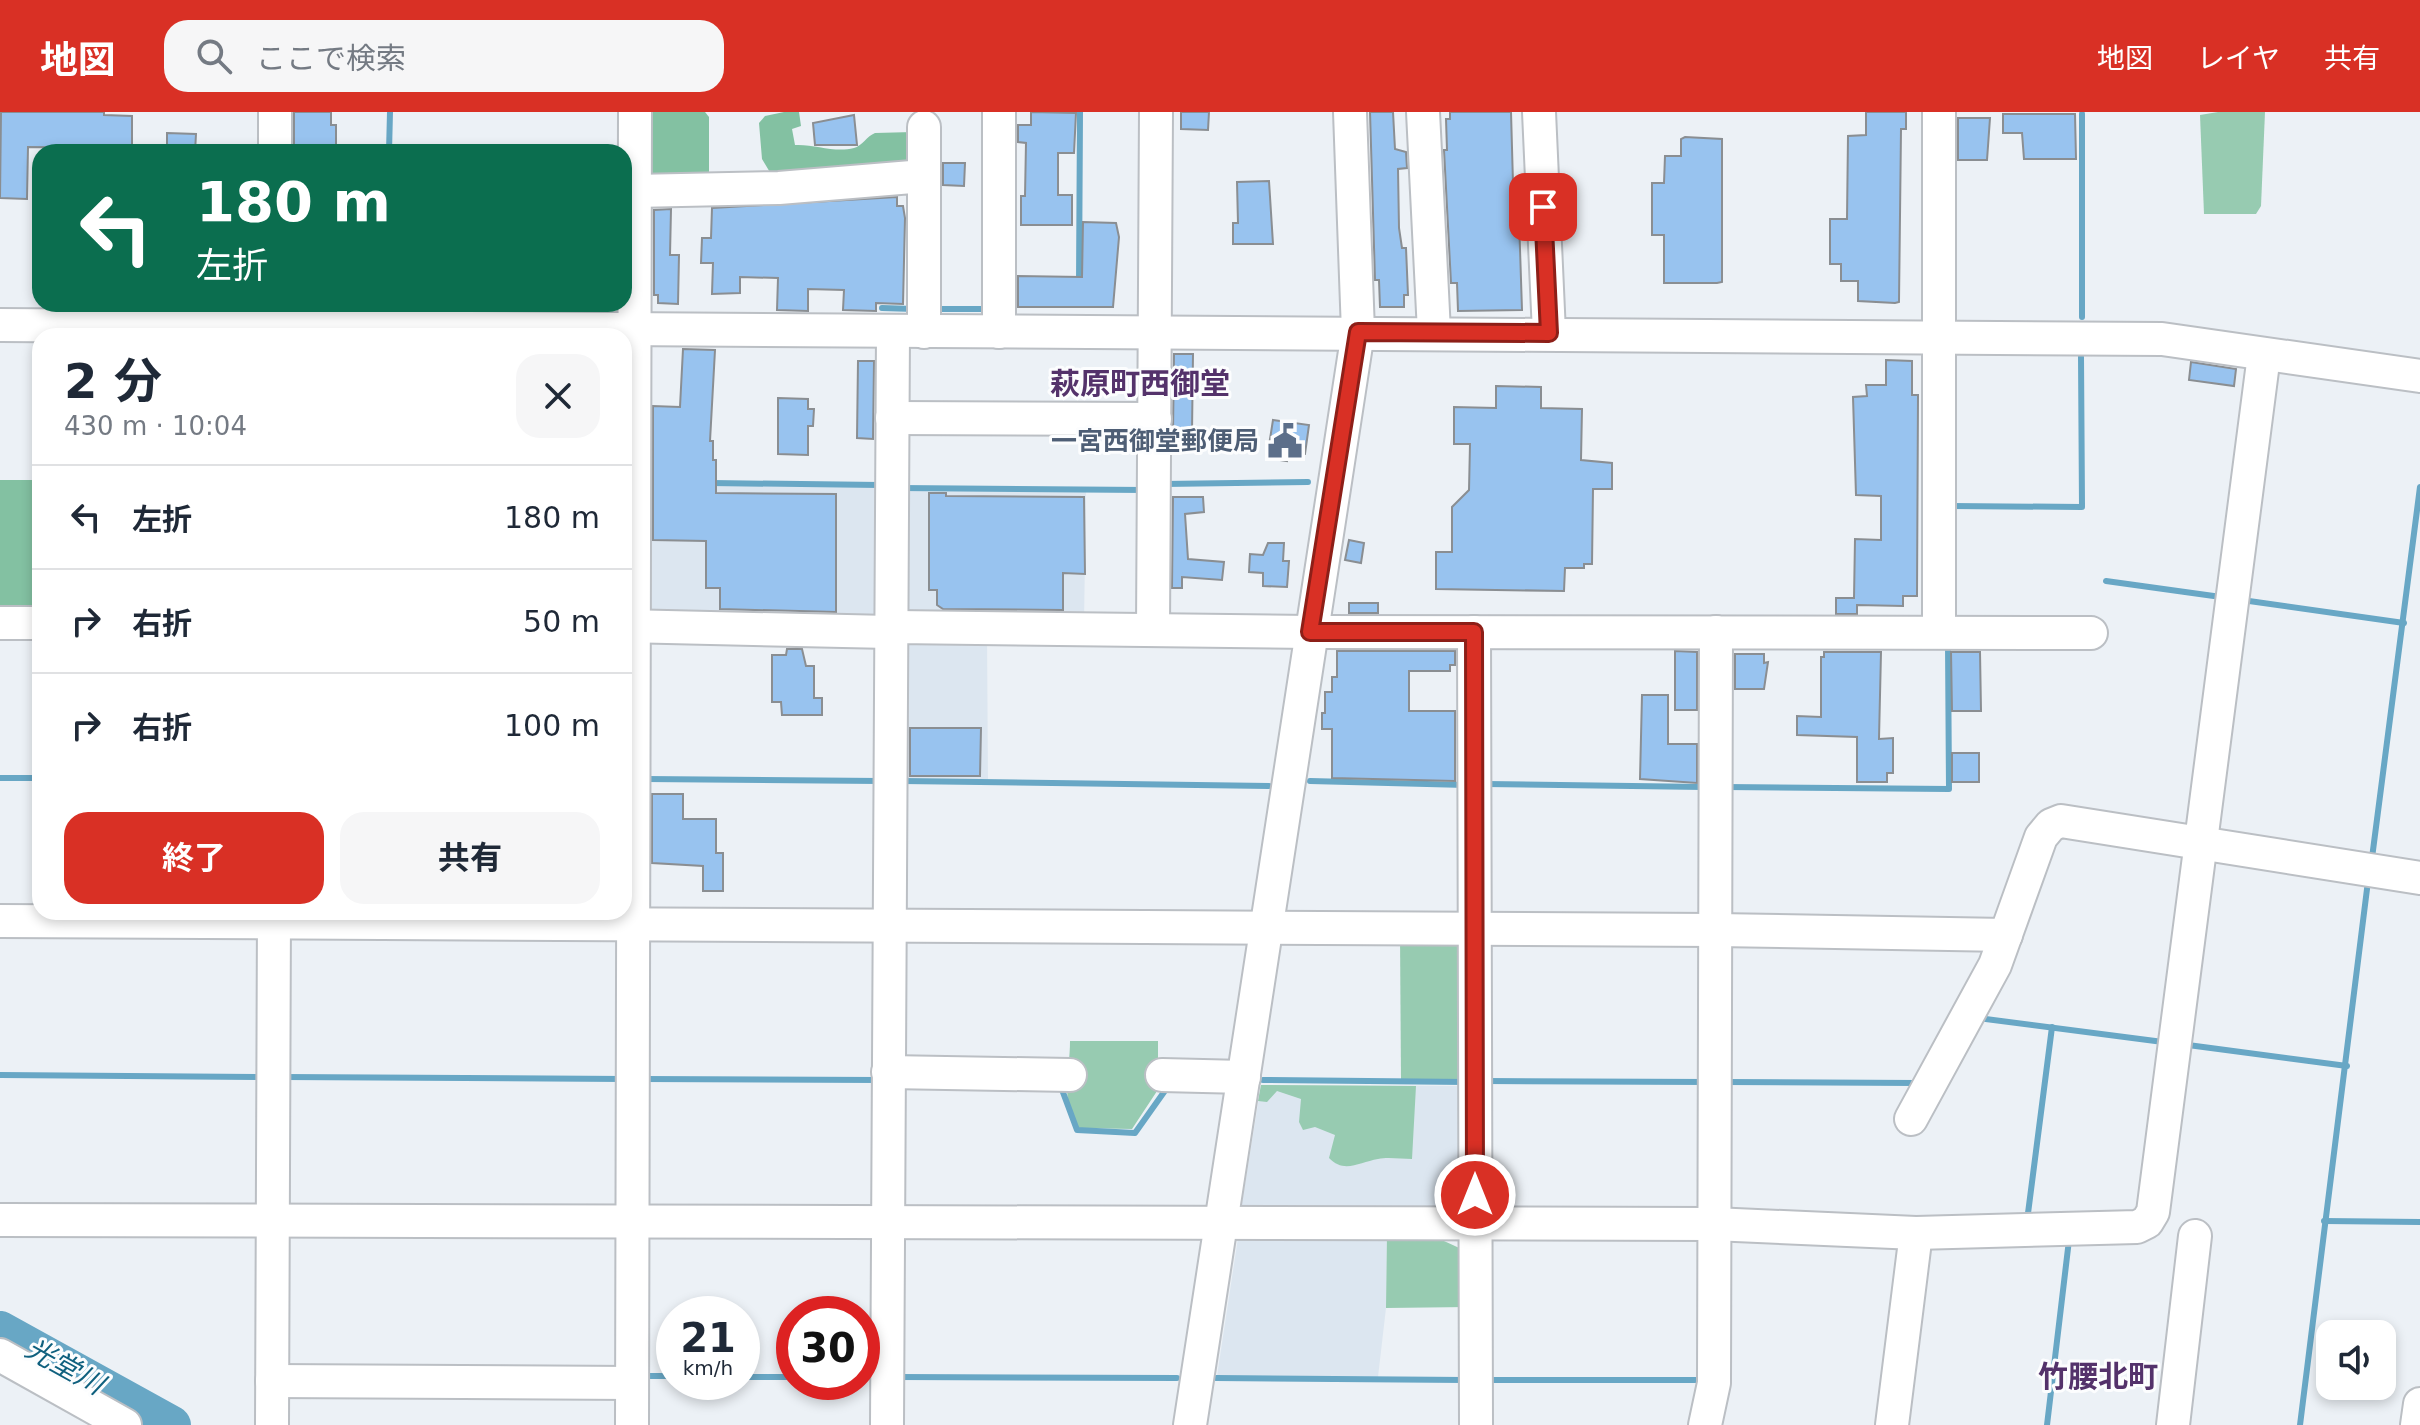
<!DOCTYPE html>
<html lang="ja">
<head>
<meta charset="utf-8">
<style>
  body { margin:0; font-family:"DejaVu Sans","Noto Sans JP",sans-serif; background:#f6f6f7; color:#1f2937; height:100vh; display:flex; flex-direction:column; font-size:30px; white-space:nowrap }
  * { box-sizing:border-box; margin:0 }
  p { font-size:26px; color:#747a83 }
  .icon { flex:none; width:44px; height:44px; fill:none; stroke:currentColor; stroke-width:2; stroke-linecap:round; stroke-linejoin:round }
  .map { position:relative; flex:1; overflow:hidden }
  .details { position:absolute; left:32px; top:216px; width:600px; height:592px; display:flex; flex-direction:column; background:#fff; border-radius:24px; box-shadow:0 4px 12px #0003 }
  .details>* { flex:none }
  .banner { position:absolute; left:32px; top:32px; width:600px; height:168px; border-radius:24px; box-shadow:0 4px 12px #0003; background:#0b6e4f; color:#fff; overflow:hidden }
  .fabs { position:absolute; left:2316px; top:1208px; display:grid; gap:16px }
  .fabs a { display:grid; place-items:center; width:80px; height:80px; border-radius:16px; background:#fff; box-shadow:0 4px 12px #0003; font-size:40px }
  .speed { position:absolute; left:656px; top:1184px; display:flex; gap:16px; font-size:40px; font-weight:700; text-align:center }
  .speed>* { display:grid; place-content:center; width:104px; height:104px; border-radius:50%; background:#fff; box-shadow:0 4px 12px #0003; line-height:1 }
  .speed small { font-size:20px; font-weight:400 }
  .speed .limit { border:12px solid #d22; background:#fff; color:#111 }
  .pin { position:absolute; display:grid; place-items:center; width:68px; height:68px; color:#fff; margin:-34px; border-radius:16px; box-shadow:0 4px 12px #0006 }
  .me { position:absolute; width:88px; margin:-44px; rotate:0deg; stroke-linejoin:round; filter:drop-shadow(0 0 6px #0008) }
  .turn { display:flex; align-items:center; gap:28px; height:168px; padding:0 32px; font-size:36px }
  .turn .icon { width:104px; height:104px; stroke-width:2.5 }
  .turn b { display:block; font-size:56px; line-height:68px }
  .round { display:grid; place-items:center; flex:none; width:84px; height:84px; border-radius:24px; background:#f6f6f7 }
  .head { display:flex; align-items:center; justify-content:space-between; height:136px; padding:0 32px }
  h1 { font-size:48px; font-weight:700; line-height:60px }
  .cta { display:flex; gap:16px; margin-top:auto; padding:16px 32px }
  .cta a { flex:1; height:92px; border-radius:24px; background:#d93025; color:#fff; font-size:32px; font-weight:700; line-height:92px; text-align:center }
  .cta a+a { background:#f6f6f7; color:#1f2937 }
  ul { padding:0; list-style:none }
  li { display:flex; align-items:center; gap:24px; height:104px; padding:0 32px; border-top:2px solid #e0e1e3 }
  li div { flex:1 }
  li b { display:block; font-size:30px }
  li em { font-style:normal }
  header { display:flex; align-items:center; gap:48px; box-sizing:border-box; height:112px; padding:0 40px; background:#d93025; color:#fff }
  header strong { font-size:38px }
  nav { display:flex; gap:44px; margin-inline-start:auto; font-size:28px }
  .search { width:560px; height:72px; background:#f6f6f7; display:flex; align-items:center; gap:20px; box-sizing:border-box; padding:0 28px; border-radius:24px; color:#747a83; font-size:30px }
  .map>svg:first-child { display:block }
</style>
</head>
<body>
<header>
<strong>地図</strong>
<div class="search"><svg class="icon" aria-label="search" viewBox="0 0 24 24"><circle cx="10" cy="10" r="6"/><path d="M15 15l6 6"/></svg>ここで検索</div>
<nav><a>地図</a><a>レイヤ</a><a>共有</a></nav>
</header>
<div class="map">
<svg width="2420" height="1313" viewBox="0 0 2420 1313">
  <rect width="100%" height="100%" fill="#ecf1f6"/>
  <g fill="#dce6f0">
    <polygon points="641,373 877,375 877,505 646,509"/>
    <polygon points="898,378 1086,380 1084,511 902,509"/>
    <polygon points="901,521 987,523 988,667 895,667"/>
    <polygon points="1261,973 1467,974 1466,1101 1241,1097"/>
    <polygon points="1387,1121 1386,1196 1378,1265 1217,1264 1238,1126"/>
  </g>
  <g fill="#97cbb1">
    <polygon points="2218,0 2265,0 2261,94 2256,102 2204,102 2200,3"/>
    <polygon points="1400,822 1463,823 1467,968 1401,968"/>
    <path d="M1070,929h88v40l3,4 -29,44 -54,-1c-18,-28 -8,-56 -8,-87z"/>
    <path d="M1261,973l155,1 -4,73c-11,0 -24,-2 -34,0 -18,3 -34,15 -49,-1l6,-23 -20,-8 -12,3 -4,-8 2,-23 -24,-8 -10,11 -9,-1z"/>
    <polygon points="1387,1121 1436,1121 1444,1129 1468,1140 1468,1195 1386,1196"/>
  </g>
  <g fill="#83c1a2">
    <polygon points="642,0 705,0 709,5 709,66 645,70"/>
    <path d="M784,0h15l2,14 -9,3 3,16c20,-1 39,8 59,3 8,-2 13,-12 21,-15l38,-1 -1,34 -141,8 -9,-15 -3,-36 6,-7z"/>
    <rect x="0" y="368" width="40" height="136"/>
  </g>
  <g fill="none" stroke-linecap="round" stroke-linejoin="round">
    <g stroke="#68a7c5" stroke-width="6">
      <polyline points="389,40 390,0"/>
      <polyline points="1079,172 1080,0"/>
      <polyline points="388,193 388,192"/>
      <polyline points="882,196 914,197"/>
      <polyline points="934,197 991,197"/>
      <polyline points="2082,205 2082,2"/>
      <polyline points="711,371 880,373"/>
      <polyline points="1164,372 1308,370"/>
      <polyline points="900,376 1145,378"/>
      <polyline points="1951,394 2082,395 2081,245"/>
      <polyline points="2106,469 2221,485"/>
      <polyline points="2242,488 2404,511"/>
      <polyline points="0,666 40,666"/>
      <polyline points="645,667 880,669"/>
      <polyline points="903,669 1269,674"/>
      <polyline points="1310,669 1466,673"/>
      <polyline points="1486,672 1704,675"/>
      <polyline points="1725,675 1949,677 1948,532"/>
      <polyline points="2372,746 2420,375"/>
      <polyline points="1978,906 2163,930"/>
      <polyline points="2188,933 2347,954"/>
      <polyline points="0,963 264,965"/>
      <polyline points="283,965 624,967"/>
      <polyline points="643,967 879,968"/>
      <polyline points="1263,968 1466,970"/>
      <polyline points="1486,969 1707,970"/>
      <polyline points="1725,970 1917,971"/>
      <polyline points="1061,975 1077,1018 1135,1021 1169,973"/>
      <polyline points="2027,1109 2052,915"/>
      <polyline points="2324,1109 2420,1110"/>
      <polyline points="642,1264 674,1264"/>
      <polyline points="742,1265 794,1265"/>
      <polyline points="862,1265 878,1265"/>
      <polyline points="898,1265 1177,1266"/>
      <polyline points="1216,1266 1465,1268"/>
      <polyline points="1487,1268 1704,1268"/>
      <polyline points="2047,1313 2069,1128"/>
      <polyline points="2300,1313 2368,769"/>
    </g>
    <polyline stroke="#68a7c5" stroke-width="38" points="0,1218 172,1313"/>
  </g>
  <g fill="#98c3ef" stroke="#8a8e92" stroke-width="2">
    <polygon points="1,0 104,0 104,3 132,4 132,36 28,35 27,87 0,86"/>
    <polygon points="294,0 331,0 331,13 336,13 336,40 294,40"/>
    <polygon points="1031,0 1076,1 1074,41 1058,41 1058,83 1072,83 1072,113 1021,113 1021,84 1025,84 1026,31 1018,30 1018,13 1031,13"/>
    <polygon points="1181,0 1209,0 1208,18 1181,17"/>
    <polygon points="1370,0 1393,0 1395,37 1406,40 1407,56 1398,57 1399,116 1402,136 1406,136 1408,183 1404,183 1404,195 1380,195 1379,168 1375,168"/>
    <polygon points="1450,0 1511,0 1514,107 1519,107 1522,198 1458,199 1457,171 1451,171 1444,38 1447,38 1446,7 1450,7"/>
    <polygon points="1866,0 1906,0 1906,17 1901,17 1899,190 1895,191 1858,189 1858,169 1841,169 1841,152 1830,152 1830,107 1847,107 1848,24 1866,23"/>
    <polygon points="2003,2 2075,2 2076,47 2024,47 2022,21 2003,21"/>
    <polygon points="854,3 857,33 815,33 813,11"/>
    <polygon points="1958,6 1990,6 1987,48 1958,48"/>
    <polygon points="167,21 196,22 195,40 167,40"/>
    <polygon points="1685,25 1722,27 1722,170 1717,171 1664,171 1664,123 1652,123 1652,71 1664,71 1665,44 1681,44 1681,27"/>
    <polygon points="943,51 965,51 964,74 943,73"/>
    <polygon points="1269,69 1273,132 1233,132 1233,111 1238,111 1237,70"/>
    <polygon points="897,85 897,94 903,94 905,106 903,192 876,191 876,199 843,198 844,178 808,177 808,199 777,198 778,166 740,165 740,181 712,182 713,151 701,151 702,126 711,126 712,96"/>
    <polygon points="671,97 670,143 679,143 678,192 658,191 658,183 654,183 654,98"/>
    <polygon points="1083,110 1116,111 1119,125 1113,195 1018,195 1018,164 1082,165"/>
    <polygon points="683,237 715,238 710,329 713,329 713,348 716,348 716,381 836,382 836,500 720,497 720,476 706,476 706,429 653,428 653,294 680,295"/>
    <polygon points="1174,242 1193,242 1192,320 1173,320"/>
    <polygon points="1886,248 1912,249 1912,283 1918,283 1917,484 1903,484 1903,494 1857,493 1857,502 1836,502 1836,486 1854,486 1855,427 1881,428 1881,384 1856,383 1853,285 1867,284 1866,273 1886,273"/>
    <polygon points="858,249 874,249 873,327 857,326"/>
    <polygon points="2191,250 2236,257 2234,274 2189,268"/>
    <polygon points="1496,274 1541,275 1541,296 1582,297 1581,348 1612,351 1612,377 1593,377 1592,452 1584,452 1584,456 1565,456 1564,479 1436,477 1436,440 1452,440 1452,395 1469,378 1470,332 1454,332 1454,295 1496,296"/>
    <polygon points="778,286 808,287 808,297 814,297 813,314 808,314 808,343 778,342"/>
    <polygon points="1273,308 1309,313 1305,342 1288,340 1287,349 1267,346"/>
    <polygon points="929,381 946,381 946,384 1084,385 1085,462 1063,461 1063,498 943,497 937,493 937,478 929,478"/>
    <polygon points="1173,385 1203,385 1204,400 1185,402 1188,447 1224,450 1222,468 1182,465 1182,476 1172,476"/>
    <polygon points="1349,428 1364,431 1361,451 1345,448"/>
    <polygon points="1268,431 1284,431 1283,449 1289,449 1287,475 1263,474 1263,461 1249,460 1250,442 1263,443"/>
    <rect x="1349" y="491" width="29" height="10"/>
    <polygon points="787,537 802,537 806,554 814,554 814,586 822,586 822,603 782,603 781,590 772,590 772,543 786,543"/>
    <polygon points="1337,539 1455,539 1455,553 1450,553 1450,559 1409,559 1409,599 1455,599 1455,669 1332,666 1332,617 1322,617 1322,601 1325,601 1325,580 1332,580 1332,565 1337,565"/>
    <polygon points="1675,539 1697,540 1697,598 1675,598"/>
    <polygon points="1824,540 1881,540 1879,627 1893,626 1893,661 1887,661 1887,670 1857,670 1857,625 1797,623 1797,604 1821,605 1821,545 1824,545"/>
    <polygon points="1951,540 1980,540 1981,599 1952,599"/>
    <polygon points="1735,542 1764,542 1764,551 1768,550 1764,577 1735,577"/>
    <polygon points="1642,583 1668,583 1668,632 1697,632 1697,671 1640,667"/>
    <polygon points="910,616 981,616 980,664 910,664"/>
    <rect x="1952" y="641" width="27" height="29"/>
    <polygon points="652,682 683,682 683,707 716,707 716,741 723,741 723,779 703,779 703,754 652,751"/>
  </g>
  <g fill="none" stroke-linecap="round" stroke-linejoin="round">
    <g stroke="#bbbfc4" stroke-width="36">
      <g id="minor">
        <polyline points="275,0 275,40"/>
        <polyline points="1423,0 1434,220"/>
        <polyline points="1539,0 1549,221"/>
        <polyline points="924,64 924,15"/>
        <polyline points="634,79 779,76 924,64 924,220"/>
        <polyline points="0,213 2162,227 2420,264"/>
        <polyline points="999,220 999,0"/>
        <polyline points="892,306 1155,307"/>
        <polyline points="0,511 40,511"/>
        <polyline points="624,514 889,520 896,515 1310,520 2091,521"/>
        <polyline points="1153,517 1156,0"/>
        <polyline points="1474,520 1476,1313"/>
        <polyline points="1939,520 1939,0"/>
        <polyline points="0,809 1716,818 2006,823"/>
        <polyline points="888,960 1070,963"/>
        <polyline points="1162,963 1244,965"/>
        <polyline points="1911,1007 1995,853 2041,725 2051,713 2061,709 2420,766"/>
        <polyline points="0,1108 1713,1112 1916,1121 2137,1115 2147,1110 2153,1100 2264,243"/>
        <polyline points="0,1243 125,1313"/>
        <polyline points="272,1269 632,1271"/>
        <polyline points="272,1313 274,800"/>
        <polyline points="632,1313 635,0"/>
        <polyline points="887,1313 893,220"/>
        <polyline points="1190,1313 1358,220 1350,0"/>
        <polyline points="1705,1313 1714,1271 1716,520"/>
        <polyline points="1892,1313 1916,1121"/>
        <polyline points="2173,1313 2195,1124"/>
        <polyline points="2417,1313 2420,1292"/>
      </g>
    </g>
    <use href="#minor" stroke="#fff" stroke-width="32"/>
  </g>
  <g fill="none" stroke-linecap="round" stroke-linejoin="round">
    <g stroke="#8d1f18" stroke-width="20">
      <polyline id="route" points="1475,1083 1474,520 1310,520 1358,220 1549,221 1543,95"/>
    </g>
    <use href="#route" stroke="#d93025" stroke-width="14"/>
  </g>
  <defs>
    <g id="civic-bare" transform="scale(2.76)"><path d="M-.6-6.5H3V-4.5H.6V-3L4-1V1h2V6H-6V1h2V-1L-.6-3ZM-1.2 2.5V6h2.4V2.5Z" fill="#5c6f8a" stroke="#fcfdfe" stroke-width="2.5" paint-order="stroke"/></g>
  </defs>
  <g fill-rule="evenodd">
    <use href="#civic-bare" x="1285" y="329"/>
  </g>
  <g text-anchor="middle" stroke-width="6" stroke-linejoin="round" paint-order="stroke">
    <g font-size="26" font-weight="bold" fill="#4e5e75" stroke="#fcfdfe" text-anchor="end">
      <text x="1259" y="338">一宮西御堂郵便局</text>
    </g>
    <g font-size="28" font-style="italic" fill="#0f607e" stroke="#fcfdfe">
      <text transform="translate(65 1254) rotate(29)" y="10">光堂川</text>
    </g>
    <g font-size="30" font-weight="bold" fill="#54326b" stroke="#fcfdfe">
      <text x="1140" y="282">萩原町西御堂</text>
      <text x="2098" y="1275">竹腰北町</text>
    </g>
  </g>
</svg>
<div class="fabs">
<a><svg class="icon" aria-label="sound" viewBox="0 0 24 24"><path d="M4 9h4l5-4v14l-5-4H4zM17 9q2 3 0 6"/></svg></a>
</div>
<div class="speed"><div>21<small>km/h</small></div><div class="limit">30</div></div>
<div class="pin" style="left:1543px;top:95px;background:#d93025"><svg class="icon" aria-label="arrive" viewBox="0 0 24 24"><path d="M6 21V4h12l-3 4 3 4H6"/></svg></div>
<svg class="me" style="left:1475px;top:1083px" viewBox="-20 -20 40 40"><circle r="17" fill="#d93025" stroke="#fff" stroke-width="3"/><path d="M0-11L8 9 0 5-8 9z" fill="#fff"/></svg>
<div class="banner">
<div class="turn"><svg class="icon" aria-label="left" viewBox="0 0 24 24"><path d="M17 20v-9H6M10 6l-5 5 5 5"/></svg><div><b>180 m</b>左折</div></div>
</div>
<section class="details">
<div class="head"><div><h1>2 分</h1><p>430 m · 10:04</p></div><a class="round"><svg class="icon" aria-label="close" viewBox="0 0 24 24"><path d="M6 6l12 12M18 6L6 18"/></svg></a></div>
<ul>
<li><svg class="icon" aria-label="left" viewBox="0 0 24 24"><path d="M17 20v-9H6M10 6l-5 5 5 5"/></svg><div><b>左折</b></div><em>180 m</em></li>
<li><svg class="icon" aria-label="right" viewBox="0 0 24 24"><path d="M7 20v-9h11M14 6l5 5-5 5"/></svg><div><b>右折</b></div><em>50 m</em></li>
<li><svg class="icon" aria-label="right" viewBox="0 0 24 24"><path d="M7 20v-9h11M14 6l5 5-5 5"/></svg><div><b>右折</b></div><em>100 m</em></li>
</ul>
<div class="cta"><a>終了</a><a>共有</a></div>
</section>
</div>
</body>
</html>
